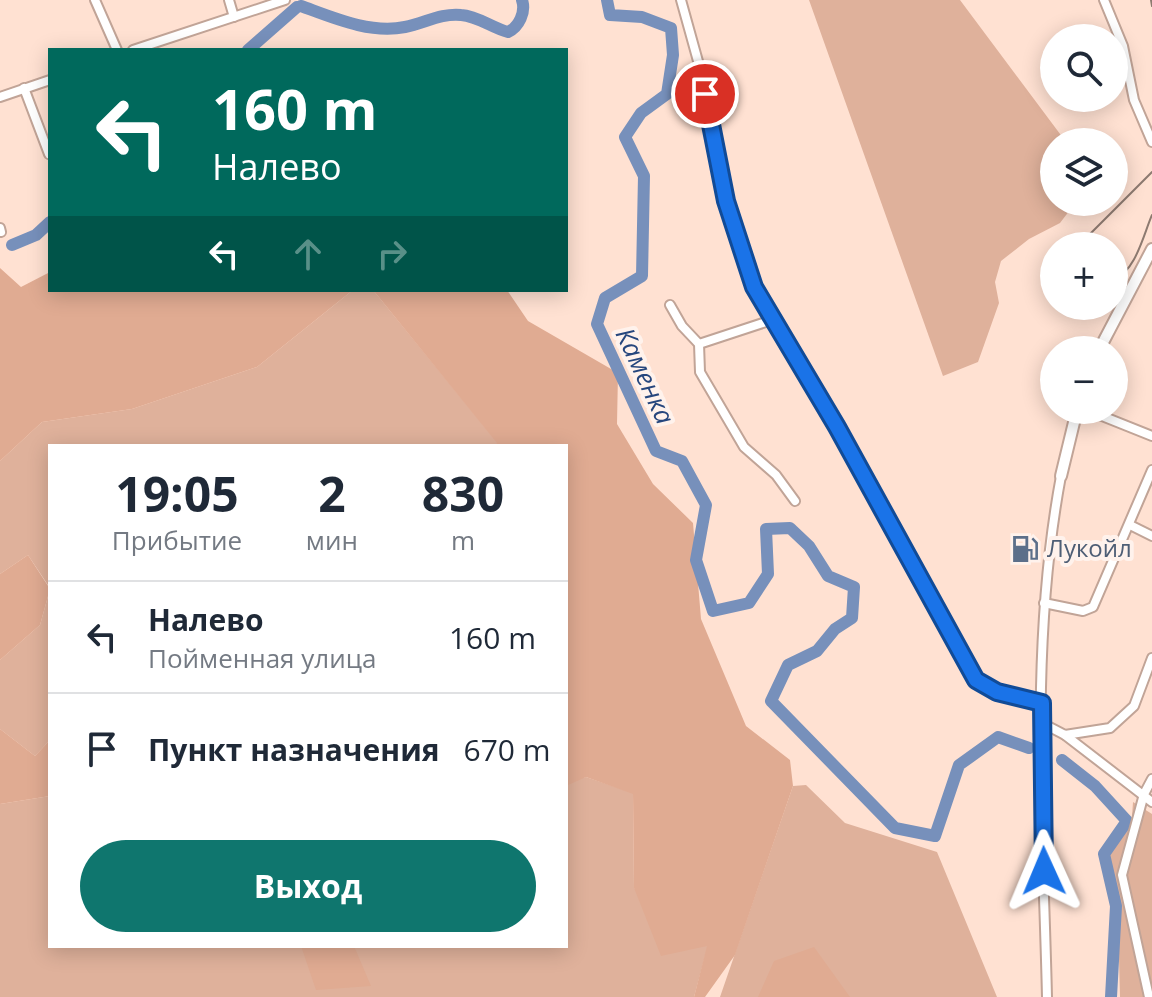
<!DOCTYPE html>
<html lang="ru">
<head>
<meta charset="utf-8">
<style>
  body { margin:0; font-family:"Open Sans",sans-serif; background:#f6f6f7; color:#1f2937; height:100vh; display:flex; flex-direction:column; font-size:30px; white-space:nowrap }
  * { box-sizing:border-box; margin:0 }
  p { font-size:26px; color:#747a83 }
  .icon { flex:none; width:44px; height:44px; fill:none; stroke:currentColor; stroke-width:2; stroke-linecap:round; stroke-linejoin:round }
  .map { position:relative; flex:1; overflow:hidden }
  .details { position:absolute; left:48px; top:444px; width:520px; height:504px; display:flex; flex-direction:column; background:#fff; border-radius:0px; box-shadow:0 4px 20px #0003 }
  .details>* { flex:none }
  .guide { position:absolute; left:48px; top:48px; width:520px; height:244px; border-radius:0px; box-shadow:0 4px 20px #0003; background:#00695c; color:#fff; overflow:hidden }
  .buttons { position:absolute; left:1040px; top:24px; display:grid; gap:16px }
  .buttons a { display:grid; place-items:center; width:88px; height:88px; border-radius:50%; background:#fff; box-shadow:0 4px 20px #0003; font-size:40px }
  .pin { position:absolute; display:grid; place-items:center; width:68px; height:68px; color:#fff; margin:-34px; border:4px solid #fff; border-radius:50%; box-shadow:0 2px 8px #0007 }
  .me { position:absolute; width:88px; margin:-44px; rotate:359deg; stroke-linejoin:round; filter:drop-shadow(0 0 6px #0008) }
  .turn { display:flex; align-items:center; gap:28px; height:168px; padding:0 32px; font-size:36px }
  .turn .icon { width:104px; height:104px; stroke-width:2.5 }
  .turn b { display:block; font-size:56px; line-height:68px }
  .lanes { display:flex; align-items:center; height:76px; padding:0 32px; background:#0003; justify-content:center; gap:40px; direction:ltr }
  .lanes .off { opacity:.35 }
  .eta { display:flex; justify-content:space-evenly; align-items:center; height:136px; text-align:center }
  .eta b { font-size:48px; font-weight:700; line-height:56px }
  .primary-button { display:flex; gap:16px; margin-top:auto; padding:16px 32px }
  .primary-button a { flex:1; height:92px; border-radius:48px; background:#0f766e; color:#fff; font-size:32px; font-weight:700; line-height:92px; text-align:center }
  ul { padding:0; list-style:none }
  li { display:flex; align-items:center; gap:24px; height:112px; padding:0 32px; border-top:2px solid #e0e1e3 }
  li div { flex:1 }
  li b { display:block; font-size:30px }
  li em { font-style:normal }
  .map>svg:first-child { display:block }
</style>
</head>
<body>
<div class="map">
<svg width="1152" height="997" viewBox="0 0 1152 997">
  <rect width="100%" height="100%" fill="#ffe1d2"/>
  <g fill="#dfb19b">
    <polygon points="809,0 960,0 1066,142 1054,142 1054,202 1076,202 1060,223 1029,239 1001,261 995,282 999,303 978,362 943,376"/>
    <polygon points="353,290 373,290 498,443 494,446 50,446 50,588 28,555 0,574 0,461 42,422 132,409 257,367"/>
    <polygon points="50,589 50,740 35,756 0,729 0,660 40,625"/>
    <polygon points="586,777 633,793 634,888 708,945 694,997 0,997 0,804 50,796 50,946 566,946 566,782"/>
    <polygon points="806,785 845,823 937,852 997,997 720,997 793,786"/>
    <polygon points="1133,802 1152,814 1152,997 1120,997 1119,959 1103,852 1132,817"/>
  </g>
  <g fill="#e0ab92">
    <polygon points="0,268 21,287 50,272 50,290 353,290 257,367 132,409 42,422 0,461"/>
    <polygon points="373,290 507,290 528,321 618,373 617,424 653,484 693,523 701,619 746,726 790,760 793,786 735,955 705,997 694,997 707,946 661,956 634,888 633,794 586,777 566,786 566,446 495,446 497,443"/>
    <polygon points="28,555 50,589 40,625 0,660 0,574"/>
    <polygon points="0,729 35,756 50,740 50,796 0,804"/>
    <polygon points="301,946 354,946 371,986 316,990"/>
    <polygon points="814,947 850,997 758,997 774,961"/>
  </g>
  <g fill="none" stroke-linecap="round" stroke-linejoin="round">
    <g stroke="#7790bb" stroke-width="12">
      <polyline points="607,0 610,15 642,17 671,28 673,55 667,94 641,113 625,137 644,176 642,276 605,298 597,324 656,451 682,461 706,505 696,560 713,611 749,603 768,574 766,529 790,528 809,546 828,576 854,587 852,618 835,629 817,651 788,665 771,701 895,828 935,836 959,765 998,737 1029,748"/>
      <path d="M301,6c33,12 69,28 104,21 20,-4 36,-14 56,-12 17,1 31,13 47,17 11,-5 18,-20 14,-32"/>
      <polyline points="248,50 297,7"/>
      <polyline points="12,245 36,235 50,222"/>
      <polyline points="1062,760 1095,786 1127,821 1104,854 1116,906 1111,997"/>
    </g>
    <g stroke="#c1a497" stroke-width="12">
      <g id="minor">
        <polyline points="95,0 117,50"/>
        <polyline points="229,0 234,17"/>
        <polyline points="681,0 701,72 726,201 754,287 837,427 976,680 997,692 1042,703"/>
        <polyline points="1104,0 1123,46 1134,100 1152,142"/>
        <polyline points="133,50 285,0"/>
        <polyline points="24,88 49,154"/>
        <polyline points="0,97 50,80"/>
        <polyline points="0,228 1,232"/>
        <polyline points="670,305 682,326 699,344 700,372 744,447 776,475 795,501"/>
        <polyline points="699,344 772,320"/>
        <polyline points="1087,410 1152,436"/>
        <polyline points="1130,525 1152,536"/>
        <polyline points="1044,603 1083,611 1093,607 1152,470"/>
        <polyline points="1042,723 1065,735 1110,728 1134,706 1152,658"/>
        <polyline points="1065,735 1152,802"/>
        <path d="M1047,997c-4,-173 -18,-351 14,-521"/>
        <polyline points="1149,997 1122,875 1144,794 1152,779"/>
      </g>
    </g>
    <g stroke="#c1a497" stroke-width="14">
      <g id="major">
        <polyline points="1099,350 1152,249"/>
        <polyline points="1061,476 1077,410"/>
      </g>
    </g>
    <use href="#minor" stroke="#fff" stroke-width="8"/>
    <use href="#major" stroke="#fff" stroke-width="10"/>
    <g stroke="#8d7a70" stroke-width="2">
      <polyline points="1151,0 1152,6"/>
      <polyline points="1078,246 1152,172"/>
      <path d="M1114,280c22,-10 29,-44 38,-65"/>
    </g>
  </g>
  <g fill="none" stroke-linecap="round" stroke-linejoin="round">
    <g stroke="#114b97" stroke-width="20">
      <polyline id="route" points="705,94 726,201 754,287 837,427 976,680 997,692 1042,703 1044,871"/>
    </g>
    <use href="#route" stroke="#1a73e8" stroke-width="14"/>
  </g>
  <defs>
    <g id="fuel-bare" transform="scale(2.16)"><path d="M-5.5-6h7V0h2V4h1.3V-2.5L3-4.5l.8-.8L6-3V5H2.5V1h-1V6h-7ZM-4.2-4.7v3.2H.2V-4.7Z" fill="#5c6f8a" stroke="#fff2ec" stroke-width="2.5" paint-order="stroke"/></g>
  </defs>
  <g fill-rule="evenodd">
    <use href="#fuel-bare" x="1025" y="549"/>
  </g>
  <g text-anchor="middle" stroke-width="8" stroke-linejoin="round" paint-order="stroke">
    <g font-size="24" fill="#4e5e75" stroke="#fff2ec" text-anchor="start">
      <text x="1047" y="557">Лукойл</text>
    </g>
    <g font-size="26" font-style="italic" fill="#26467d" stroke="#fff2ec">
      <text transform="translate(645 376) rotate(65)" y="9">Каменка</text>
    </g>
  </g>
</svg>
<div class="buttons">
<a><svg class="icon" aria-label="search" viewBox="0 0 24 24"><circle cx="10" cy="10" r="6"/><path d="M15 15l6 6"/></svg></a>
<a><svg class="icon" aria-label="layers" viewBox="0 0 24 24"><path d="M12 4l9 5-9 5-9-5zM3 14l9 5 9-5"/></svg></a>
<a>+</a>
<a>−</a>
</div>
<div class="pin" style="left:705px;top:94px;background:#d93025"><svg class="icon" aria-label="arrive" viewBox="0 0 24 24"><path d="M6 21V4h12l-3 4 3 4H6"/></svg></div>
<svg class="me" style="left:1044px;top:871px" viewBox="-20 -20 40 40"><path d="M0-17L14 15 0 8-14 15z" fill="#1a73e8" stroke="#fff" stroke-width="4"/></svg>
<div class="guide">
<div class="turn"><svg class="icon" aria-label="left" viewBox="0 0 24 24"><path d="M17 20v-9H6M10 6l-5 5 5 5"/></svg><div><b>160 m</b>Налево</div></div>
<div class="lanes"><svg class="icon" aria-label="left" viewBox="0 0 24 24"><path d="M17 20v-9H6M10 6l-5 5 5 5"/></svg><svg class="icon off" aria-label="ahead" viewBox="0 0 24 24"><path d="M12 20V5M6 11l6-6 6 6"/></svg><svg class="icon off" aria-label="right" viewBox="0 0 24 24"><path d="M7 20v-9h11M14 6l5 5-5 5"/></svg></div>
</div>
<section class="details">
<div class="eta">
<div><b>19:05</b><p>Прибытие</p></div>
<div><b>2</b><p>мин</p></div>
<div><b>830</b><p>m</p></div>
</div>
<ul>
<li><svg class="icon" aria-label="left" viewBox="0 0 24 24"><path d="M17 20v-9H6M10 6l-5 5 5 5"/></svg><div><b>Налево</b><p>Пойменная улица</p></div><em>160 m</em></li>
<li><svg class="icon" aria-label="arrive" viewBox="0 0 24 24"><path d="M6 21V4h12l-3 4 3 4H6"/></svg><div><b>Пункт назначения</b></div><em>670 m</em></li>
</ul>
<div class="primary-button"><a>Выход</a></div>
</section>
</div>
</body>
</html>
